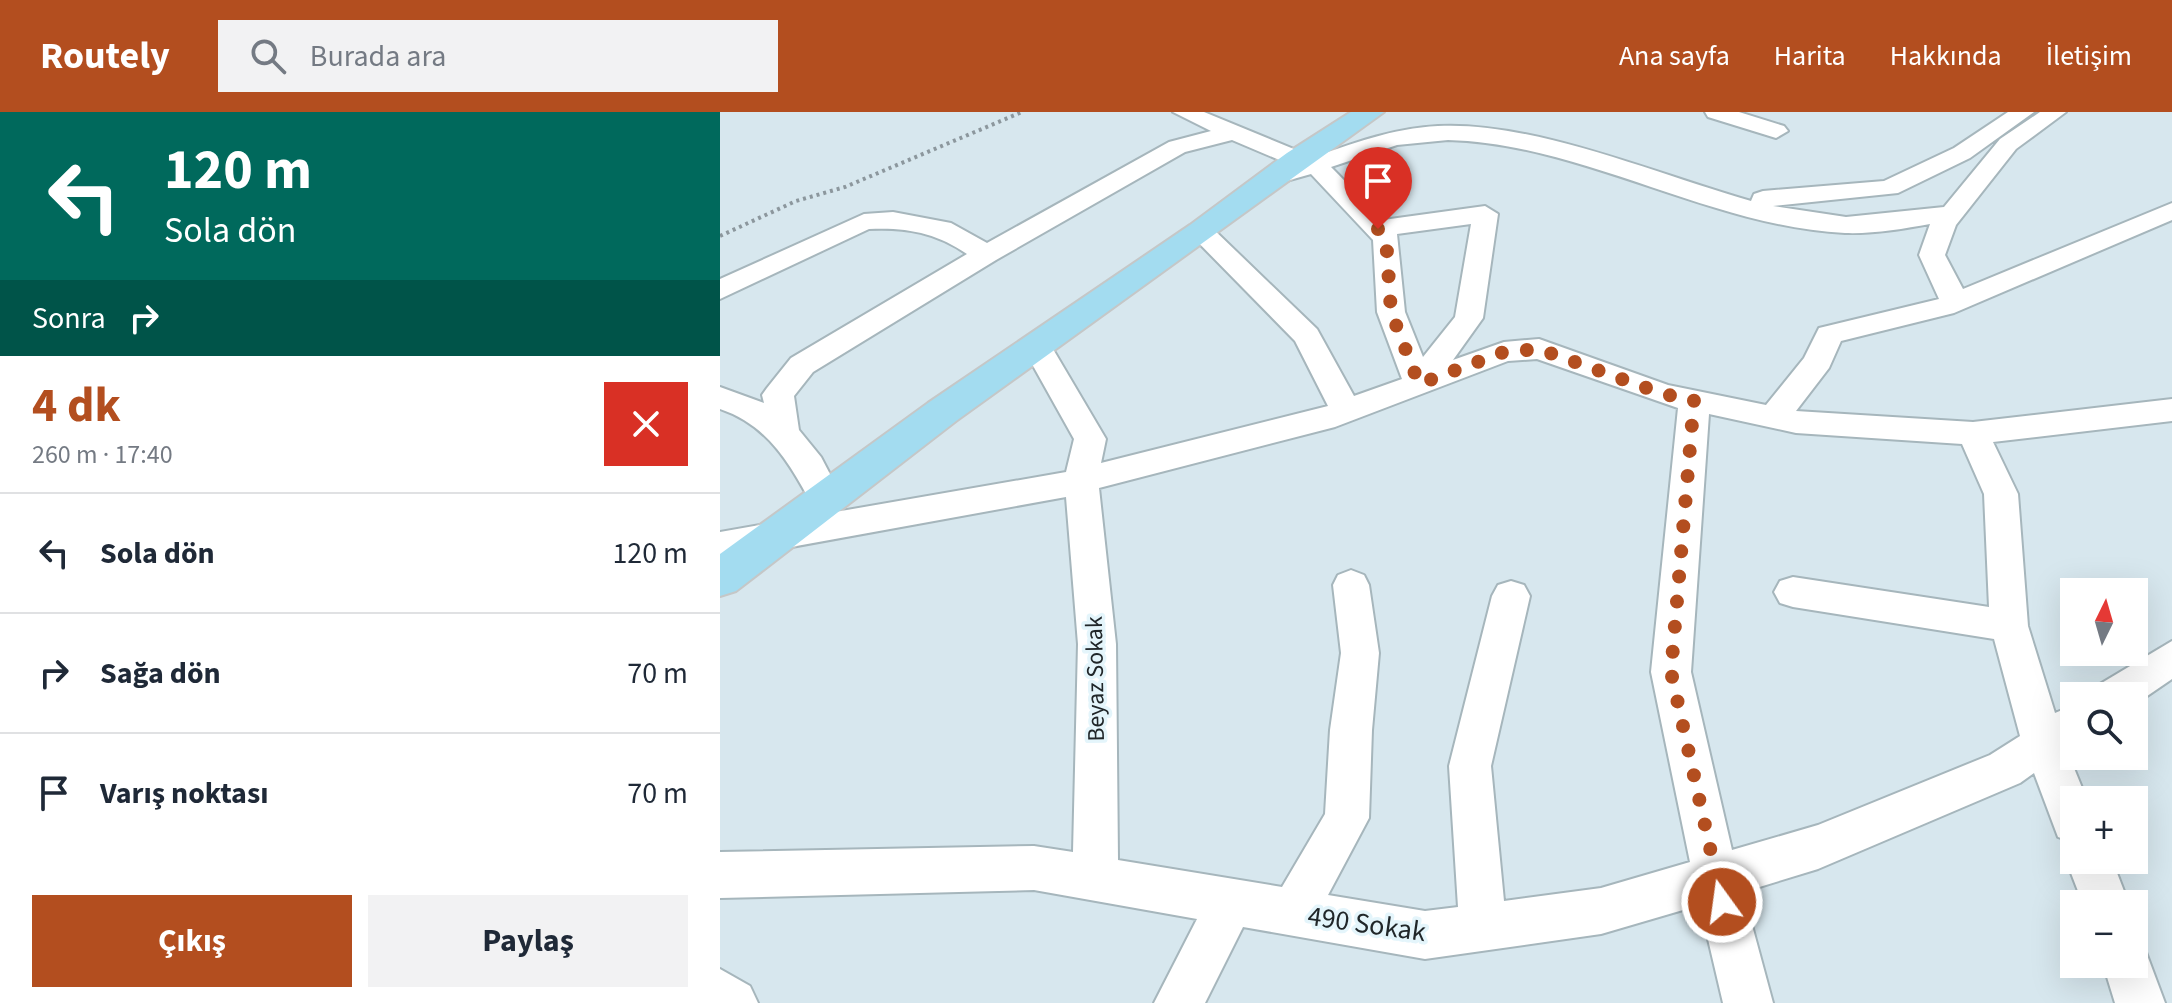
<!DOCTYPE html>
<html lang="tr">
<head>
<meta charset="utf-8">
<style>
  body { margin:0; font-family:"Source Sans 3",sans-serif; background:#f2f2f3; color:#1f2937; height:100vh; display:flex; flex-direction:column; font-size:30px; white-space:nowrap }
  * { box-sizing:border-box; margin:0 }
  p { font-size:26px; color:#747a83 }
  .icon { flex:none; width:44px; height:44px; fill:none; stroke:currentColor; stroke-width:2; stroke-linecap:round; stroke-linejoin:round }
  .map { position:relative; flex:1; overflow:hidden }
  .side { display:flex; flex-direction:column; background:#fff; width:720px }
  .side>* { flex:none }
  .guide { background:#00695c; color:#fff; overflow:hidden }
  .needle { width:52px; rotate:5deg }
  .buttons { position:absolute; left:1340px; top:466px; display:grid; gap:16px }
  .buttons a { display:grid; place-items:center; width:88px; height:88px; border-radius:0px; background:#fff; box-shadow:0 8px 32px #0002; font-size:40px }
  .pin { position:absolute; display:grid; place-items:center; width:68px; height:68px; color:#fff; margin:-82px -34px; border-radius:50% 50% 50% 0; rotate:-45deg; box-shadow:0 0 8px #0007 }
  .pin .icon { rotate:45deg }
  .me { position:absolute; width:88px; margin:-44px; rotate:346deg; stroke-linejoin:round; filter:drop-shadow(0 0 6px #0008) }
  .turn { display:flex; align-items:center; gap:28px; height:168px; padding:0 32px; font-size:36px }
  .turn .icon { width:104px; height:104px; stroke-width:2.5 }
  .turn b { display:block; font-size:56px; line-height:68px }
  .then { display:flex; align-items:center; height:76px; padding:0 32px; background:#0003; gap:16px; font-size:30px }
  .round { display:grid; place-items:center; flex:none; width:84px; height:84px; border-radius:0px; background:#f2f2f3 }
  .summary { display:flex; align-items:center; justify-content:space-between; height:136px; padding:0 32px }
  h1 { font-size:48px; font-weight:700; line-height:60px; color:#b34e1f }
  .cta { display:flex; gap:16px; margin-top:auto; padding:16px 32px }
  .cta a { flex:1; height:92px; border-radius:0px; background:#b34e1f; color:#fff; font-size:32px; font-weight:700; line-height:92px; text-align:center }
  .cta a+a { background:#f2f2f3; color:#1f2937 }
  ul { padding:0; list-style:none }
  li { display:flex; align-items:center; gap:24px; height:120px; padding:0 32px; border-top:2px solid #e0e1e3 }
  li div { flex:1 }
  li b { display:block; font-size:30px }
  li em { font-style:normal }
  header { display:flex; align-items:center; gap:48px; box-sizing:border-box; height:112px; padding:0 40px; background:#b34e1f; color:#fff }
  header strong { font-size:38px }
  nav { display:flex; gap:44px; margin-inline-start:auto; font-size:28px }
  .search { width:560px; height:72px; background:#f2f2f3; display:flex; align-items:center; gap:20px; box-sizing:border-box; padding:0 28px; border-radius:0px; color:#747a83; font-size:30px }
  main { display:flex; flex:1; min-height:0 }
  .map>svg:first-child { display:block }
</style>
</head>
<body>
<header>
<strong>Routely</strong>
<div class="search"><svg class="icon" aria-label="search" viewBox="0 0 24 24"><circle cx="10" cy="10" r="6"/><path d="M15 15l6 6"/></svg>Burada ara</div>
<nav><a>Ana sayfa</a><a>Harita</a><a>Hakkında</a><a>İletişim</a></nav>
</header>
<main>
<section class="side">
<div class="guide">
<div class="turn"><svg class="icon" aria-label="left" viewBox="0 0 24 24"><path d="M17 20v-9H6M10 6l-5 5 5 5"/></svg><div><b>120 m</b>Sola dön</div></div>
<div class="then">Sonra<svg class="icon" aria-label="right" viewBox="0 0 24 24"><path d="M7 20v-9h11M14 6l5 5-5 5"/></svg></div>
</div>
<div class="summary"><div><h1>4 dk</h1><p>260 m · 17:40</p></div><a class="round" style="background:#d93025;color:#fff"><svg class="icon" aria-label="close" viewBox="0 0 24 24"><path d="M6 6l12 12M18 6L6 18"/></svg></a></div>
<ul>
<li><svg class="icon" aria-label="left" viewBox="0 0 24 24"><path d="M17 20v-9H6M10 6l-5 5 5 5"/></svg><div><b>Sola dön</b></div><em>120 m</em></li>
<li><svg class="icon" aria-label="right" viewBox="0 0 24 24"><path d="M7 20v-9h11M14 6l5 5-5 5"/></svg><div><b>Sağa dön</b></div><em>70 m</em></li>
<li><svg class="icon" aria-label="arrive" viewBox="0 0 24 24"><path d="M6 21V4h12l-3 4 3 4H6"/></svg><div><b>Varış noktası</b></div><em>70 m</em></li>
</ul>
<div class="cta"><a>Çıkış</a><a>Paylaş</a></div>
</section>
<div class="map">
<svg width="1452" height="891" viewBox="0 0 1452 891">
  <rect width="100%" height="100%" fill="#d7e7ee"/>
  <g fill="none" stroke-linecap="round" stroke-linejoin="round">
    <g stroke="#a6b6bc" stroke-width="4">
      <g id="minor">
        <path d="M453,0h31l102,42 3,5c42,-15 84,-31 129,-33 95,-5 221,49 313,75l3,-7 9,-3 121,-10 70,-33 54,-36h26l-64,46 -72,35 -125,13 73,11 98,-10 56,-68 40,-27h26l-50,37 -60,76 -11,30 18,34 209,-86v17l-218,93 -113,28 -12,27 -33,43 177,11 199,-23v22l-179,21 25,52 10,132 27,87 19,-8v41l-7,5 20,49h-13v43l-16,-6 -24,-64 -14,10 -202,86 -75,23 30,111h-50l-23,-98 -99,29 -176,25 -182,-32 -38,76h-51l43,-84 -163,-29 -314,8v-46l314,-6 39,6 5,-208 -12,-147 -346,63v-28l346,-60 8,-33 -52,-93 5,-7 10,-3 10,3 59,100 -5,24 227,-57 -33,-65 -107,-109 13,-8 9,2 107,103 37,67 48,-17 -25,-67 -4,-72 -62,-66 -39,11 -9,-2 -3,-5 3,-5 28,-8 -59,-25 -47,12 -189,108 -183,112 -19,24 5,34 22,27 22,42 -5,9 -12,4 -12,-4c-24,-43 -44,-82 -94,-99v-22l44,16 -2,-8 5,-7 24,-30 176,-104c-30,-21 -61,-27 -98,-25l-149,70v-20l144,-65 29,-2 58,11 36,20 182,-101 42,-11zM728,28c137,4 260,86 397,93 28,1 57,-4 85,-9l-11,31 20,44 -120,29 -15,30 -38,47 -98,-20 -129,-46 -35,3 -51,18 30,-42 15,-104 -13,-8 -102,14 -52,-53 66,-22zM751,112l-16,93 -32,40 -18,-45 -8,-78zM817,247l141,49 -27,264 39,190 -89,26 -97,13 -13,-135 39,-170 -6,-11 -13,-4 -13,4 -6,11 -43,170 9,141 -33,4 -97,-16 41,-77 3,-88 7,-77 -10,-68 -5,-10 -13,-5 -13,5 -5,10 8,68 -11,77 -5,84 -43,73 -164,-27 -2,-216 -17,-156 236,-61 173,-66zM989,302l87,19 166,11 22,50 5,113 -196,-30 -13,4 -6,11 6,11 13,4 201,32 26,97 -30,19 -172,70 -86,25 -41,-178z"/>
        <polygon points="985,0 1019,0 1064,14 1068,19 1056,26 988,5"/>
        <polygon points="1452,529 1452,567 1414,593 1414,584 1374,584 1380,572"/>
        <polygon points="1353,732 1354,748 1392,748 1409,792 1363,792 1346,748"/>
        <polygon points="1414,831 1424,835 1445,891 1395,891 1383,852 1414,852"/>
        <polygon points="0,857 30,874 38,891 0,891"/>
      </g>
    </g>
    <g stroke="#c5c7c7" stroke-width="4">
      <polygon id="major" points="631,0 664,0 236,309 16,479 0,484 0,442 208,291 470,113 567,41"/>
    </g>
    <polyline stroke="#8c979d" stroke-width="4" stroke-dasharray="3 4" stroke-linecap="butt" points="0,124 76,89 125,75 302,0"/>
    <use href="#minor" fill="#fff" fill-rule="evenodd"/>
    <use href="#major" fill="#a3dcf0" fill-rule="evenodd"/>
  </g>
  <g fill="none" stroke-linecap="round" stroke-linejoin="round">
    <polyline stroke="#b34e1f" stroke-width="14" stroke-dasharray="0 25.2" points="658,117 666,126 671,200 699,272 784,240 819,237 943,282 974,288 951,560 1002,790"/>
  </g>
  <g text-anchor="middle" stroke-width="7" stroke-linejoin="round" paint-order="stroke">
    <g font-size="24" fill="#202629" stroke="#e4f5fb">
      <text transform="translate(375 567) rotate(-91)" y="8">Beyaz Sokak</text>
    </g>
    <g font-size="28" fill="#202629" stroke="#e4f5fb">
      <text transform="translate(647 811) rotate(8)" y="10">490 Sokak</text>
    </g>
  </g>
</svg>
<div class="buttons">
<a><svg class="needle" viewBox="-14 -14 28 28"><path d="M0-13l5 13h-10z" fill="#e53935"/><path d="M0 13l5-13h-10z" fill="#747a83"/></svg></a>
<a><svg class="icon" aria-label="search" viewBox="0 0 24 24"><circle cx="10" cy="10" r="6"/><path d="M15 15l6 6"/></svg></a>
<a>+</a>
<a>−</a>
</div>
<div class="pin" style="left:658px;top:117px;background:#d93025"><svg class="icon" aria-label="arrive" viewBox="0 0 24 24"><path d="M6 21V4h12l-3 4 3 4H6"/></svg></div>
<svg class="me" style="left:1002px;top:790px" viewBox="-20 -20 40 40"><circle r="17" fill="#b34e1f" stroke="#fff" stroke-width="3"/><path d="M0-11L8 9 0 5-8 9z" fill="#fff"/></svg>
</div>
</main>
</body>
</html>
